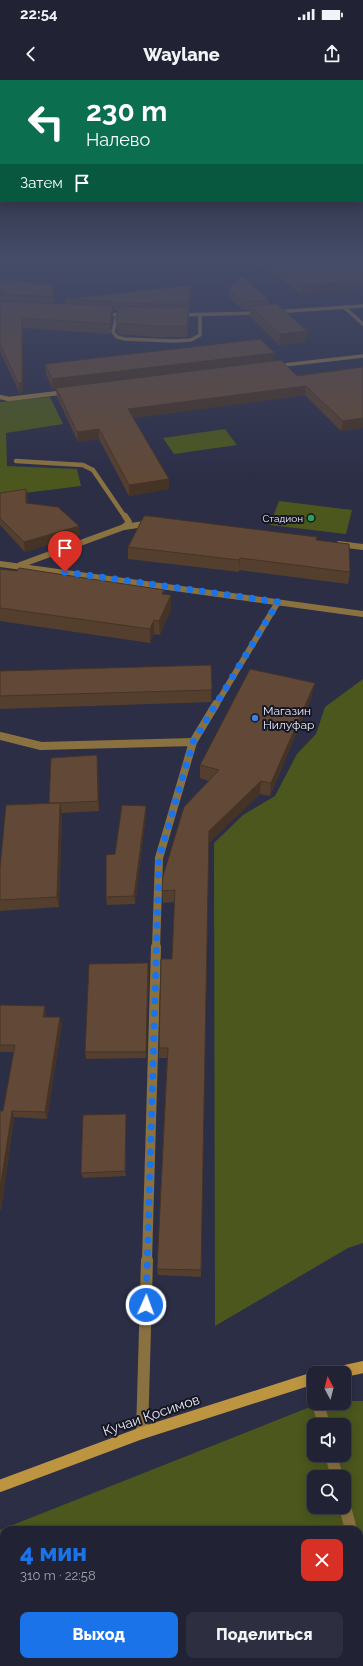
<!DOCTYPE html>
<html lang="ru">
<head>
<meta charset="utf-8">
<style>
  body { margin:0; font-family:Raleway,sans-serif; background:#2d2f40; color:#f1f3f6; height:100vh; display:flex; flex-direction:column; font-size:15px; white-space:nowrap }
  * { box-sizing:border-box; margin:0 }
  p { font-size:13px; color:#a2a4ac }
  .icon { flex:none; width:22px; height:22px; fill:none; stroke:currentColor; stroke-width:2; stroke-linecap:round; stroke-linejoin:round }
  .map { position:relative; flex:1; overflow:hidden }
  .sheet { position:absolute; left:0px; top:1446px; width:363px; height:140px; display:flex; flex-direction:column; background:#212234; border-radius:12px 12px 0 0; box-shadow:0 2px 10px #0003,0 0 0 1px #3e3f4f }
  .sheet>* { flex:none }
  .banner { position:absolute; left:0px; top:0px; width:363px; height:122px; box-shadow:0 2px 10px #0003,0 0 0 1px #3e3f4f; background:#0b6e4f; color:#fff; overflow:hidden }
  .needle { width:26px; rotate:353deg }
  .tools { position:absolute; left:307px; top:1286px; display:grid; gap:8px }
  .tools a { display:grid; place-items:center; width:44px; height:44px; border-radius:8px; background:#212234; box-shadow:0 2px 10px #0003,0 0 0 1px #3e3f4f; font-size:20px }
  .pin { position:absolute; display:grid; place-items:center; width:34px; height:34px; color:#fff; margin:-41px -17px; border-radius:50% 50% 50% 0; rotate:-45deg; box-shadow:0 0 4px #0007 }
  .pin .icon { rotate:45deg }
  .me { position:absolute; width:44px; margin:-22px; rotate:2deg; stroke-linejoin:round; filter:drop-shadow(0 0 3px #0008) }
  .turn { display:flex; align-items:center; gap:14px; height:84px; padding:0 20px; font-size:18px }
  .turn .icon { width:52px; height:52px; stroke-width:2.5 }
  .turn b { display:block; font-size:28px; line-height:34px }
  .then { display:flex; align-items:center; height:38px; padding:0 20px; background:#0003; gap:8px; font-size:15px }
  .round { display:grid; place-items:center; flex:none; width:42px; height:42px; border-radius:8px; background:#2d2f40 }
  .headline { display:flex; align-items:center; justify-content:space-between; height:68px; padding:0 20px }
  h1 { font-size:24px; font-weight:800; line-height:30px; color:#1a73e8 }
  .primary-button { display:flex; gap:8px; margin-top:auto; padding:8px 20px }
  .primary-button a { flex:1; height:46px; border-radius:8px; background:#1a73e8; color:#fff; font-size:16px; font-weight:800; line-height:46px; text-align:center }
  .primary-button a+a { background:#2d2f40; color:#f1f3f6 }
  .status { display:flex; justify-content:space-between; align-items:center; height:28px; padding:0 20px; background:#212234; direction:ltr }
  .status svg { height:11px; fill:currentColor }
  header { display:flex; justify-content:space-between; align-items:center; height:52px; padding:0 20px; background:#212234; font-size:18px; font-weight:800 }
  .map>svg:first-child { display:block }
</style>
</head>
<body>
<div class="status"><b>22:54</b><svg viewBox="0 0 49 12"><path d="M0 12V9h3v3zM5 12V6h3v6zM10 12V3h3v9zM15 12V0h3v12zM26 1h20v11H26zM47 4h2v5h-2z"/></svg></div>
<header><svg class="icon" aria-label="back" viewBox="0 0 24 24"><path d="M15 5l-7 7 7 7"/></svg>Waylane<svg class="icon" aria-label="share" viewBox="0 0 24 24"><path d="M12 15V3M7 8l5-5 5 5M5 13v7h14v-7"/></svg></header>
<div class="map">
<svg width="363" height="1586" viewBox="0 0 363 1586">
  <rect width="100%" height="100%" fill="#2c2e46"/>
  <g fill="#4b571d" fill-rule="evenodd">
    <polygon points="50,317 63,344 6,353 7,386 77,389 81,406 0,416 0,322"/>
    <polygon points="225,349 237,365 174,374 163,358"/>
    <polygon points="279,421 352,430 346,454 270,445"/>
    <polygon points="363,599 363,1163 348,1168 215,1246 214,763 243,735 275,716 297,674 316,654 325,627"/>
    <path d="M344,1321h19v265h-363v-136l320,-127h24zM314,1345h30v30h-30zM314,1397h30v30h-30zM4,1450h355v132h-355z"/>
  </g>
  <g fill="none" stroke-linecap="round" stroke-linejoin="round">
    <polyline stroke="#8a7140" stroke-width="3.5" points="345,228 363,244"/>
    <g stroke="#8a7140" stroke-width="3.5">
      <polyline points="274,232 363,226"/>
      <polyline points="102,234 128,235"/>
      <polyline points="117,235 113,252 117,257 125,259 174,261 191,260 200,255 200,235"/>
      <polyline points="178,235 260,233"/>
      <polyline points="275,286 363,276"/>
    </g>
    <g stroke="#8a7140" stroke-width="4.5">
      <polyline points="0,317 9,319 67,312"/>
      <polyline points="16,381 83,385 93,390 125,437"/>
    </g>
    <g stroke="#8a7140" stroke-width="6">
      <polyline points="124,447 151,443"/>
      <polyline points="339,464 363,467"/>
      <polyline points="0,484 363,534"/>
      <polyline points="20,485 124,447 129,442 125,436"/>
      <polyline points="216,625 278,522"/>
    </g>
    <g stroke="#8a7140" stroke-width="8">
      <polyline points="0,656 41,666 193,662 159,778 156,868"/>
      <polyline points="193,662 216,624"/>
    </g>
    <polyline stroke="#8a7140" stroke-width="10" points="147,1181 156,867"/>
    <g stroke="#8a7140" stroke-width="12">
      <polyline points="318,1323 324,1345"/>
      <polyline points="142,1353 147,1180"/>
      <polyline points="331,1375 337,1397"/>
      <polyline points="344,1423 351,1450"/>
      <polyline points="359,1481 363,1497"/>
    </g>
    <g stroke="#bd9541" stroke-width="12">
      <polyline points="335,1293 363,1287"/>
      <polyline points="0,1406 142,1353 314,1298"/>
    </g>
  </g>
  <g fill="#543f2f">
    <polygon points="250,178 363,178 302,215"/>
    <polygon points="0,200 54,217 55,223 65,224 65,219 191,212 189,232 187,257 154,257 119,254 117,251 116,240 118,230 113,230 113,236 110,254 23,248 23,313 20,314 0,271"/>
    <polygon points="229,209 269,220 269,225 307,251 306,262 279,265 249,236 250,230 243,230 229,217"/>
    <polygon points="274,281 297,296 363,287 341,351 305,315 133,338 169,399 169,409 129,416 99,359 78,362 57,317 56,310 53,310 46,294 45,284"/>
    <polygon points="0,413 28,418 28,423 80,455 25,472 0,445"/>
    <polygon points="317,457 316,460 350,492 348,504 239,490 239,492 128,479 128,467"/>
    <polygon points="0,489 164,514 171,529 160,555 154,554 150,563 0,541"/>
    <polygon points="0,591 212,608 212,621 211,622 0,629"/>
    <polygon points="312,616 270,716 260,714 208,763 201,1197 158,1195 157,1189 167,978 159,978 159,968 172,879 175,822 163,823 162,811 209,701 200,698 200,685"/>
    <polygon points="98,685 99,731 62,733 59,827 0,831 0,820 49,723"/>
    <polygon points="146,726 146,734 135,824 107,825 106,817 115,774"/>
    <polygon points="149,890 146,978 86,979 85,972"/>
    <polygon points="0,925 46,933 46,937 62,944 47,1039 14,1037 1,1130 0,1130 0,1031 3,1031 14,972 0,972"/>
    <polygon points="126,1034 126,1096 83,1098 81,1093"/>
  </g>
  <g fill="#453326">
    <polygon points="363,199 363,208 302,215 303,206"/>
    <polygon points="191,205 191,212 189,232 189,224"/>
    <polygon points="113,226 113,236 110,254 110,244"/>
    <polygon points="189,227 189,238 187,257 187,246"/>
    <polygon points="22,238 23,248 23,313 20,314 18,303"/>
    <polygon points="307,251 306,262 279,265 280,254"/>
    <polygon points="275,273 274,284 56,308 56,310 53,310 52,299"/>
    <polygon points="306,306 305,315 128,339 128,329"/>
    <polygon points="363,338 363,348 341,351 343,341"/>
    <polygon points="99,349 99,359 78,362 77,352"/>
    <polygon points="169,399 169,409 129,416 129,405"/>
    <polygon points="26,409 28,418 28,432 26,423"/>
    <polygon points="79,446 80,455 25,472 24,462"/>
    <polygon points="240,478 239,490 239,492 239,480"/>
    <polygon points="171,515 171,529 160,555 159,541"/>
    <polygon points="154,540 154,554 150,563 150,549"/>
    <polygon points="315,603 312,616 270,716 271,703"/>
    <polygon points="212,608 212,621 211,622 211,610"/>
    <polygon points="97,675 98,685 99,731 98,721"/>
    <polygon points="261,701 260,714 208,764 209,751"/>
    <polygon points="60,723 62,733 59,827 57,817"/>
    <polygon points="146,726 146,734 135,824 134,816"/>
    <polygon points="148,883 149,890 146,978 146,972"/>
    <polygon points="45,926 46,933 45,944 43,937"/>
    <polygon points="60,937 62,944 47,1039 45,1032"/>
    <polygon points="12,1031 14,1037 1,1130 0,1129 0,1109"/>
    <polygon points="126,1034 126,1096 125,1091"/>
  </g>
  <g fill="#624937" stroke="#453326">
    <polygon points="262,178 363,178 363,199 303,206"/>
    <polygon points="242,196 269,220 243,222 229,209"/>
    <polygon points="0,200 51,204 54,217 0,214"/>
    <polygon points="191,205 189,224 149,224 65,219"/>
    <polygon points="0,221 113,226 110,244 22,238 22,303 18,303 0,264"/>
    <polygon points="277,224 307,251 280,254 250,226"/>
    <polygon points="119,226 189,227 187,246 154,246 118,243 116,240"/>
    <polygon points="260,259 275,273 52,299 45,284"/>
    <polygon points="281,280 297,296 363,287 363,338 343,341 306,306 128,329 169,399 129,405 99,349 77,352 56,308"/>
    <polygon points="26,409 26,423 58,427 79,446 24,462 0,438 0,413"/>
    <polygon points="144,436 149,436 317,457 316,460 349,464 350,492 240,478 239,480 128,467"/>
    <polygon points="19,488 164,510 162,514 171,515 159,541 154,540 150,549 0,528 0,489 17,491"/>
    <polygon points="211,585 212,608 211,610 0,616 0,591"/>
    <polygon points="250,589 315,603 271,703 261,701 209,751 201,1190 157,1189 168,968 159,968 161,879 172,879 175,810 162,811 163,796 184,727 219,690 200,685"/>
    <polygon points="97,675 98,721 60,723 49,723 51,678"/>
    <polygon points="60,723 57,817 0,820 0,788 6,725"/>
    <polygon points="122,725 146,726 134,816 106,817 106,775 115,774"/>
    <polygon points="148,883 146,972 85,972 89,884"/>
    <polygon points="0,925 45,926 43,937 60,937 45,1032 12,1031 0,1109 0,1031 3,1031 15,965 0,965"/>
    <polygon points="126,1034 125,1091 81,1093 83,1035"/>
  </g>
  <linearGradient id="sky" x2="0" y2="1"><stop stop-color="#181926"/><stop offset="0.45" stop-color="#454c68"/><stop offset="1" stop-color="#454c68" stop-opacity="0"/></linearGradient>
  <rect width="363" height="400" fill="url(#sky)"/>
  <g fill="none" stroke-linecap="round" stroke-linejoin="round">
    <polyline stroke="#1a73e8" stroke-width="7" stroke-dasharray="0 12.6" points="65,492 278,522 193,662 159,778 146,1225"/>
  </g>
  <circle fill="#2e9e5b" stroke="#161722" stroke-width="1.5" cx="311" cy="438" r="4"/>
  <circle fill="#3f7fe0" stroke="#161722" stroke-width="1.5" cx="255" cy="638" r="4"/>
  <g text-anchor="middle" stroke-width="4" stroke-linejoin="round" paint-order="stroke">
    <g font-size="10" fill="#e9ebfb" stroke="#161722" text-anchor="end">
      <text x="303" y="442">Стадион</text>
    </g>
    <g font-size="12" fill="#e9ebfb" stroke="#161722" text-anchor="start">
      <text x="263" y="635">Магазин<tspan x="263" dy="14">Нилуфар</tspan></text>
    </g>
    <g font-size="14" fill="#e9ebfb" stroke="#161722">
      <text transform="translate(151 1335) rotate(-19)" y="5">Кучаи Қосимов</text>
    </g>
  </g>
</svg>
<div class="tools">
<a><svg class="needle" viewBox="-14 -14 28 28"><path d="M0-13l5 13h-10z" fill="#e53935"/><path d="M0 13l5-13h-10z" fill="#a2a4ac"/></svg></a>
<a><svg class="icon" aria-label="sound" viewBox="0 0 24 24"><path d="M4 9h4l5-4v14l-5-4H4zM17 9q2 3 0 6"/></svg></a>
<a><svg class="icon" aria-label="search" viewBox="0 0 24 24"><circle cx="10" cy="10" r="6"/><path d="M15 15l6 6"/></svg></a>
</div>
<div class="pin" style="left:65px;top:492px;background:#d93025"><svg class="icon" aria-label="arrive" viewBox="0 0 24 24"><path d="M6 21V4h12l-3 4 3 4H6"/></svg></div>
<svg class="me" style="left:146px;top:1225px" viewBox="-20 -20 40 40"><circle r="17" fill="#1a73e8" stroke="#fff" stroke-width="3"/><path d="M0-11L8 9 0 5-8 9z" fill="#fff"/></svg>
<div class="banner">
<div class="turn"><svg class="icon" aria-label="left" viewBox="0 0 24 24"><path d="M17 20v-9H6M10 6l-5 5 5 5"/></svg><div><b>230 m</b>Налево</div></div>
<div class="then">Затем<svg class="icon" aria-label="arrive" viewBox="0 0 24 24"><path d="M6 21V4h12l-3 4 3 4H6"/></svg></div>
</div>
<section class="sheet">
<div class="headline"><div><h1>4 мин</h1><p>310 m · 22:58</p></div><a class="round" style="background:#d93025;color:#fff"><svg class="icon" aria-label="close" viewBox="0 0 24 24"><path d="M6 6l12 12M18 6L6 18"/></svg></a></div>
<div class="primary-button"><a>Выход</a><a>Поделиться</a></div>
</section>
</div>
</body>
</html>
